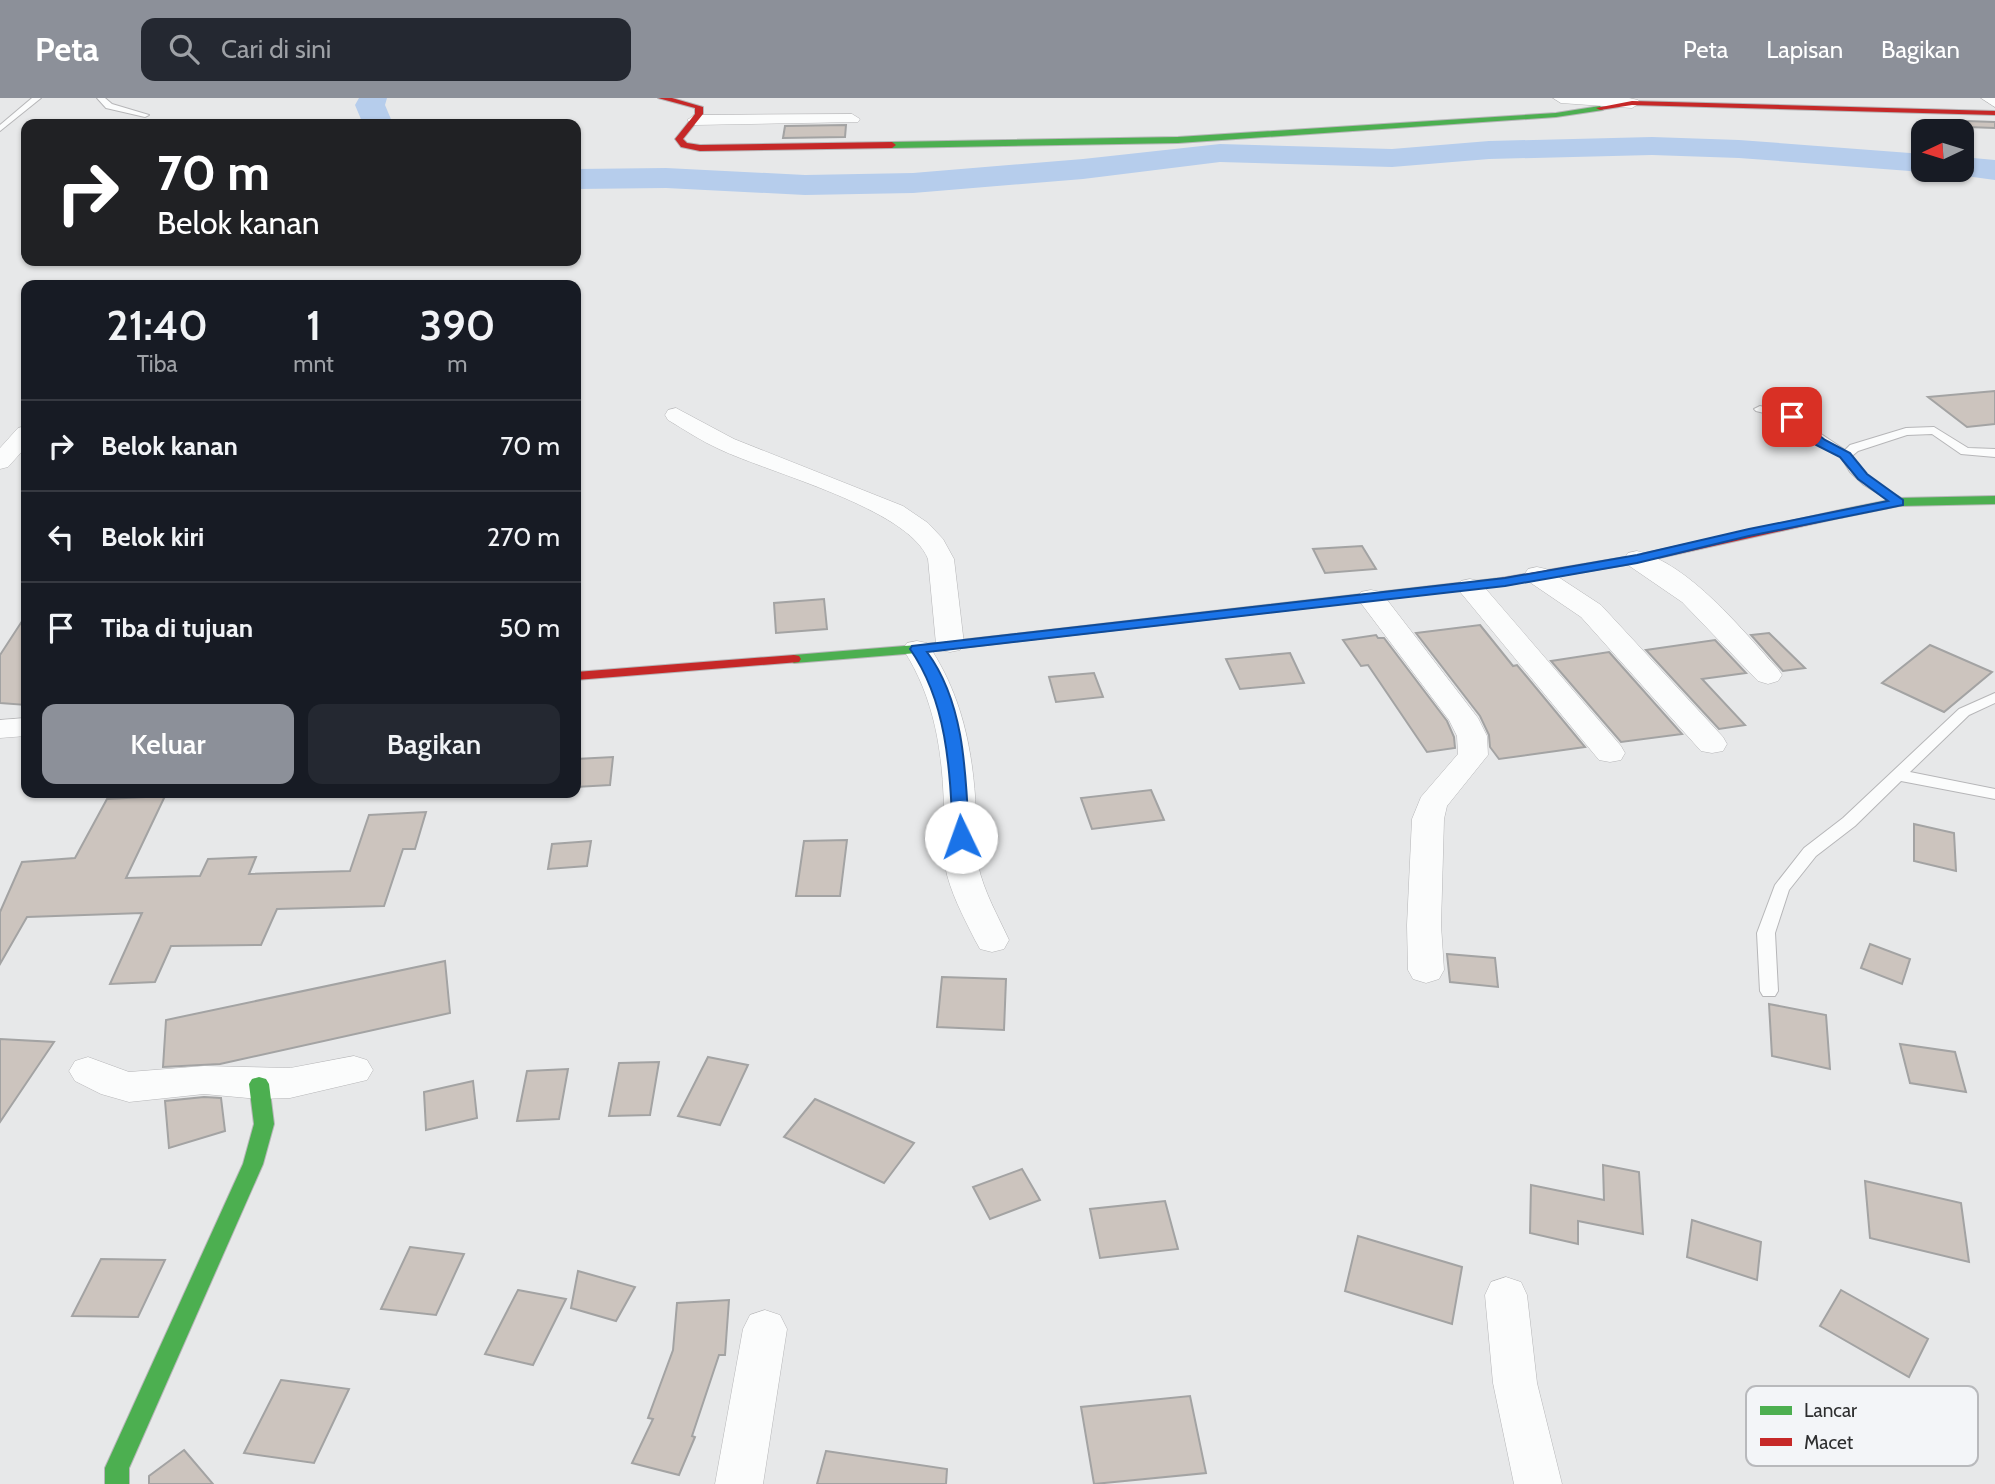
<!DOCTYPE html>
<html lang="id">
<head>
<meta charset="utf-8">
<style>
  body { margin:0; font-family:Cabin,sans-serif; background:#242831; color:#f1f3f6; height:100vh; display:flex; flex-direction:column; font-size:26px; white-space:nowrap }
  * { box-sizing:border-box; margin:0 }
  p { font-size:23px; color:#9ea1a6 }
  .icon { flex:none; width:38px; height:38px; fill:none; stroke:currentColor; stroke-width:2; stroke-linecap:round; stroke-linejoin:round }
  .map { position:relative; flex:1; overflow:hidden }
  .sheet { position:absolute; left:21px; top:182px; width:560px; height:518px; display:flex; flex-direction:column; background:#171b24; border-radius:14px; box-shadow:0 2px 5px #0004 }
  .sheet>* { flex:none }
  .hud { position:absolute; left:21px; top:21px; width:560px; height:147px; border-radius:14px; box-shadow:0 2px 5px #0004; background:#202124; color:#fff; overflow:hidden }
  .needle { width:46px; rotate:266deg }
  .fabs { position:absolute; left:1911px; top:21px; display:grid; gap:14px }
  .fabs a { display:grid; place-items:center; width:63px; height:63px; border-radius:14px; background:#171b24; box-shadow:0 2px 5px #0004; font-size:35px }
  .pin { position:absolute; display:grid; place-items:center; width:60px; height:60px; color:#fff; margin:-30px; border-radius:14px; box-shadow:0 4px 10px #0006 }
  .me { position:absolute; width:77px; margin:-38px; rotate:357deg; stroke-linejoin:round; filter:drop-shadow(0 0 5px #0008) }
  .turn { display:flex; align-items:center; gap:24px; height:147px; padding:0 21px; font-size:32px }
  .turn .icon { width:91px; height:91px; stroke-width:2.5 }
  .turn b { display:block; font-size:49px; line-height:60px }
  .eta { display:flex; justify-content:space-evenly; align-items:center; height:119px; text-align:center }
  .eta b { font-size:42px; font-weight:600; line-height:49px }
  .button { display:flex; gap:14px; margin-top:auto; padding:14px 21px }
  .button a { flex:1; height:80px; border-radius:14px; background:#8c9099; color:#fff; font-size:28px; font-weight:600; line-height:80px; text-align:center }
  .button a+a { background:#242831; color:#f1f3f6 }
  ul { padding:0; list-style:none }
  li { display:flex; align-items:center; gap:21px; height:91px; padding:0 21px; border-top:2px solid #363941 }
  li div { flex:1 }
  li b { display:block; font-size:26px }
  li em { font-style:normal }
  header { display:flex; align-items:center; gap:42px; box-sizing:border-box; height:98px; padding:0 35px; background:#8c9099; color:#fff }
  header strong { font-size:33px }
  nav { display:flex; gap:38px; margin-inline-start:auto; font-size:24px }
  .search { width:490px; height:63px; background:#242831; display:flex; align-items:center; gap:18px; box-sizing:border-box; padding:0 24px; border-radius:14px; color:#9ea1a6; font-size:26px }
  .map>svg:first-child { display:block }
</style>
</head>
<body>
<header>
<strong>Peta</strong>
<div class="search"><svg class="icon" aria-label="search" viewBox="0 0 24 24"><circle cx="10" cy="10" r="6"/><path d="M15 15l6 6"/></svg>Cari di sini</div>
<nav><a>Peta</a><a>Lapisan</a><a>Bagikan</a></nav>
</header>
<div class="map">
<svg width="1995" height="1386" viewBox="0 0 1995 1386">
  <rect width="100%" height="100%" fill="#e7e8e9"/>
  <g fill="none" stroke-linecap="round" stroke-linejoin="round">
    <g fill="#b6cdec" fill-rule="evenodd">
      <polygon points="359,0 387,0 385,7 393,26 363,26 355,7"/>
      <polygon points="1652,39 1739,42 1923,56 1923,72 1934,72 1923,74 1739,60 1652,57 1489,61 1392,69 1220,64 1083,81 913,95 805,97 666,90 576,91 576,71 666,70 805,77 913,75 1083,61 1220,46 1392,51 1489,43"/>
      <polygon points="1962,59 1995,62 1995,82 1951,76 1948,72 1962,72"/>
    </g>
  </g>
  <g fill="#ccc4be" stroke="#a3a3a3" stroke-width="2">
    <polygon points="1936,22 1995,24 1995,30 1940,28"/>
    <polygon points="846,27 845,39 783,40 785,28"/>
    <polygon points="1995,293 1995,326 1967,329 1928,299"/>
    <polygon points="1362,448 1376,471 1325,475 1313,451"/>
    <polygon points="824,501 827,531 776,535 774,505"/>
    <polygon points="26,517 26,607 0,605 0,557"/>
    <polygon points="1480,527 1513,568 1517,567 1585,649 1499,661 1490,649 1489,637 1480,618 1416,535"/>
    <polygon points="1769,535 1805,570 1783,573 1751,537"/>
    <polygon points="1376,537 1378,540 1384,540 1447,623 1454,639 1455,650 1427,654 1368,567 1361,568 1343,542"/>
    <polygon points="1715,542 1746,575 1702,581 1745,627 1719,631 1646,552"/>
    <polygon points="1930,547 1992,574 1944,614 1882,585"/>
    <polygon points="1609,554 1682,636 1621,644 1551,563"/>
    <polygon points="1290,555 1304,585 1240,591 1226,561"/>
    <polygon points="1094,575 1103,599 1056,604 1049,579"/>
    <polygon points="613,659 610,687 576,689 576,661"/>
    <polygon points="1151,692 1164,722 1092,731 1081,700"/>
    <polygon points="165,698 126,780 200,778 208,761 256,759 249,776 350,773 369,717 426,714 415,751 403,751 384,808 277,811 261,847 171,848 155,884 110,886 142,815 27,819 0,866 0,814 22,764 75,760 107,701"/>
    <polygon points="1914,726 1954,735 1956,773 1914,763"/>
    <polygon points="847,742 840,798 796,798 804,743"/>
    <polygon points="591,743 587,768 548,771 552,746"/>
    <polygon points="1870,846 1910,861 1902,886 1861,870"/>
    <polygon points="1447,856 1495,860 1498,889 1450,884"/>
    <polygon points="445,863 450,915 220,966 163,969 166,922"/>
    <polygon points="942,879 1006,881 1004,932 937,929"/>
    <polygon points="1769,906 1826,917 1830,971 1772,958"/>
    <polygon points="0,941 54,944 0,1024"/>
    <polygon points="1900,946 1955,954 1966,994 1910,985"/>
    <polygon points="708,959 748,967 720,1027 678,1018"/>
    <polygon points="659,964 650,1017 609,1018 619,965"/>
    <polygon points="568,971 559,1021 517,1023 527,973"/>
    <polygon points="473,983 477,1020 426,1032 424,994"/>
    <polygon points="204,999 221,1000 225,1033 169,1050 165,1003"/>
    <polygon points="815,1001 914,1045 884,1085 784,1039"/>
    <polygon points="1603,1067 1639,1074 1643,1136 1578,1123 1578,1146 1530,1135 1531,1087 1604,1102"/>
    <polygon points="1022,1071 1040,1102 990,1121 973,1089"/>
    <polygon points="1865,1083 1961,1105 1969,1164 1870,1140"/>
    <polygon points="1165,1103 1178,1151 1100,1160 1090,1111"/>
    <polygon points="1692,1122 1761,1144 1757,1182 1687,1159"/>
    <polygon points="1358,1138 1462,1169 1452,1226 1345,1193"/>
    <polygon points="410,1149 464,1156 436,1217 381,1211"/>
    <polygon points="101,1161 165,1162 138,1219 72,1218"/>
    <polygon points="578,1173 635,1189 616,1223 571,1210"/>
    <polygon points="518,1192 566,1201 533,1267 485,1256"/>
    <polygon points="1841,1192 1928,1241 1909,1279 1820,1228"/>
    <polygon points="729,1202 725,1257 719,1257 692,1338 695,1339 679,1377 632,1365 653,1321 648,1320 673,1252 677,1205"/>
    <polygon points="281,1282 349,1291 314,1365 244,1355"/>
    <polygon points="1190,1298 1206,1375 1094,1386 1081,1309"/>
    <polygon points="184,1352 213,1386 149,1386 149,1378"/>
    <polygon points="826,1353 947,1371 946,1386 817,1386"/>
  </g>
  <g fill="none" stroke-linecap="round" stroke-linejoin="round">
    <g stroke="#b6b6b8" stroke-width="2">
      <g id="lane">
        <polygon points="32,0 41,0 0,33 0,27"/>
        <polygon points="97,0 105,0 112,6 149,17 145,19 106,10"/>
        <path d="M1760,308l31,8 54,36 5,-5 56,-17 28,-1 34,21 27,1v8l-34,-3 -29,-20 -25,1 -49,16 -6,5c10,21 33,32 51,43l2,3 -6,4 -35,-21 -14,-13 -9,-15 -22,-11 -26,-21 -21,-10 -16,-4 -2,-2z"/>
        <polygon points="1995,595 1995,605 1969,617 1910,674 1995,691 1995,701 1901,683 1855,728 1816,758 1789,792 1775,835 1778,893 1775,898 1763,898 1760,893 1757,835 1775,787 1804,750 1843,720 1959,611"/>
      </g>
    </g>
    <g stroke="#b6b6b8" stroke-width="1">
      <g id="street">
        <polygon points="1553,0 1629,0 1638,2 1640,5 1632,10 1561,5"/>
        <polygon points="1981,0 1995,0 1995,9"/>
        <polygon points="852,16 860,21 858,24 695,27 687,22 695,17"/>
        <path d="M676,310l58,31 169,67 25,17 15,16 11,20 10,85 -4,6 -10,2 -10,-2 -4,-6 -8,-85c-20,-51 -159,-86 -209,-110 -18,-8 -34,-19 -51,-29l-3,-5 3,-5z"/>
        <polygon points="26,328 26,349 8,369 0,371 0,350 18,330"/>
        <path d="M1637,453c53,13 105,79 141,118l4,6 -4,6 -10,3 -10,-3 -76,-79 -54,-37 -4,-6 4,-6z"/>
        <polygon points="1537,469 1546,471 1601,507 1723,639 1727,646 1723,653 1712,655 1701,653 1581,519 1528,483 1524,477 1528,471"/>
        <polygon points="1470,481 1479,483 1621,648 1625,655 1621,662 1610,664 1599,662 1461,495 1457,489 1461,483"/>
        <polygon points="1371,492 1381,494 1478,620 1487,638 1488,657 1447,708 1444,721 1441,827 1444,872 1439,881 1426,885 1413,881 1408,872 1407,827 1412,721 1421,699 1458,656 1457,638 1449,622 1357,500 1361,494"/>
        <path d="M917,543l10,2c35,51 46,107 49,168 1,18 -1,37 2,54 6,27 20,51 31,75l-5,9 -12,3 -12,-3 -5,-9c-12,-24 -25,-48 -30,-74 -3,-18 -1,-36 -1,-54 -1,-58 -9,-114 -41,-163l4,-6z"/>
        <polygon points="26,620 26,638 0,640 0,622"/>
        <polygon points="354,958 367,962 373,972 367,982 290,1000 259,1001 204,996 129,1004 101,996 75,983 69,973 75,963 88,959 129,974 204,968 290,970"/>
        <polygon points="1506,1179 1521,1184 1527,1197 1537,1285 1562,1386 1514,1386 1493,1285 1485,1197 1491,1184"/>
        <polygon points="765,1212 780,1217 787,1231 763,1386 715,1386 743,1231 750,1217"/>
      </g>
    </g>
    <g stroke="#b6b6b8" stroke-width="2">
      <g id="fast">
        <polygon points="1600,8 1603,12 1556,19 1178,45 892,50 888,47 892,44 1178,39 1556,15"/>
        <polygon points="1995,398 1995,406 1899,408 1840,420 1834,416 1840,412 1899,400"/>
        <polygon points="1501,480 1508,484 1506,487 917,555 794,565 787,561 794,557 917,547"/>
        <polygon points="259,979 266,981 269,986 274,1026 263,1066 129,1370 129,1386 105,1386 105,1370 243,1066 254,1026 249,986 252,981"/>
      </g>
    </g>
    <g stroke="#b6b6b8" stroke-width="2">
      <g id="jam">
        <polygon points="658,0 672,0 703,9 703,16 683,41 687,45 700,47 892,44 896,47 892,50 700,53 681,49 675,41 695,16 695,10"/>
        <polygon points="1632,3 1995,13 1995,17 1632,7 1600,12 1596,10"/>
        <polygon points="1840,412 1846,416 1844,419 1637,465 1501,488 1494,484 1501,480 1637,457"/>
        <polygon points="794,557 799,558 801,561 799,564 576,582 576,574"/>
      </g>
    </g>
    <use href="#lane" fill="#fbfcfc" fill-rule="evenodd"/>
    <use href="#street" fill="#fbfcfc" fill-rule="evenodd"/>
    <use href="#fast" fill="#4caf50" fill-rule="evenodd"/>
    <use href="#jam" fill="#c62828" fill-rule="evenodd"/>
  </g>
  <path fill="#1a73e8" stroke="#114b97" stroke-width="2" d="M1792,316l33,26 25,13 17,21 36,26v5l-154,31 -112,27 -132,23 -578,66c38,51 39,124 42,185l-8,5 -8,-5c-3,-65 -5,-134 -43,-188l2,-3 593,-68 132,-23 112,-26 139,-28 -30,-22 -18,-22 -24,-12 -28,-25v-5z"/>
  <rect x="1746" y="1288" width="232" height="80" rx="10" fill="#f3f5f8" stroke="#b8b9bc" stroke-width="2"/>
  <rect x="1760" y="1308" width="32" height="9" fill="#4caf50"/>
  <rect x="1760" y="1340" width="32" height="8" fill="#c62828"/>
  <g font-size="19" fill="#2d2e2f">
    <text x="1804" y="1319">Lancar</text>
    <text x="1804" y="1351">Macet</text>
  </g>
</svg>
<div class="fabs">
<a><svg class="needle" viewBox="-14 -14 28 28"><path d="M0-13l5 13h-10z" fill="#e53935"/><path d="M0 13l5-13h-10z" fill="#9ea1a6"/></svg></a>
</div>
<div class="pin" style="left:1792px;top:319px;background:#d93025"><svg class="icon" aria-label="arrive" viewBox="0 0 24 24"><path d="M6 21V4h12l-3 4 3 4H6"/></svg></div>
<svg class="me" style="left:961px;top:739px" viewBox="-20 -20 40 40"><circle r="19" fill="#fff"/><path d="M0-13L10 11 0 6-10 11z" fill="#1a73e8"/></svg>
<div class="hud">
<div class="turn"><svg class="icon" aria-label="right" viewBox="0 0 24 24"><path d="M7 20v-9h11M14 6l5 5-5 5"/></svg><div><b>70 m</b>Belok kanan</div></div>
</div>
<section class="sheet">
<div class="eta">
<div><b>21:40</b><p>Tiba</p></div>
<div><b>1</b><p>mnt</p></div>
<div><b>390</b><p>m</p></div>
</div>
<ul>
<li><svg class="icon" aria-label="right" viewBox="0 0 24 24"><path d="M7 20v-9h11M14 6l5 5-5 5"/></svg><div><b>Belok kanan</b></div><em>70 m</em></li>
<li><svg class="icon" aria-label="left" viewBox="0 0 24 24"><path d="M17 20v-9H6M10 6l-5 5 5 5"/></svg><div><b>Belok kiri</b></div><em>270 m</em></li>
<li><svg class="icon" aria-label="arrive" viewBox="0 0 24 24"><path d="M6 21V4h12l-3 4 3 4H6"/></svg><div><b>Tiba di tujuan</b></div><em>50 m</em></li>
</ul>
<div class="button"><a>Keluar</a><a>Bagikan</a></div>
</section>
</div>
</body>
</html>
